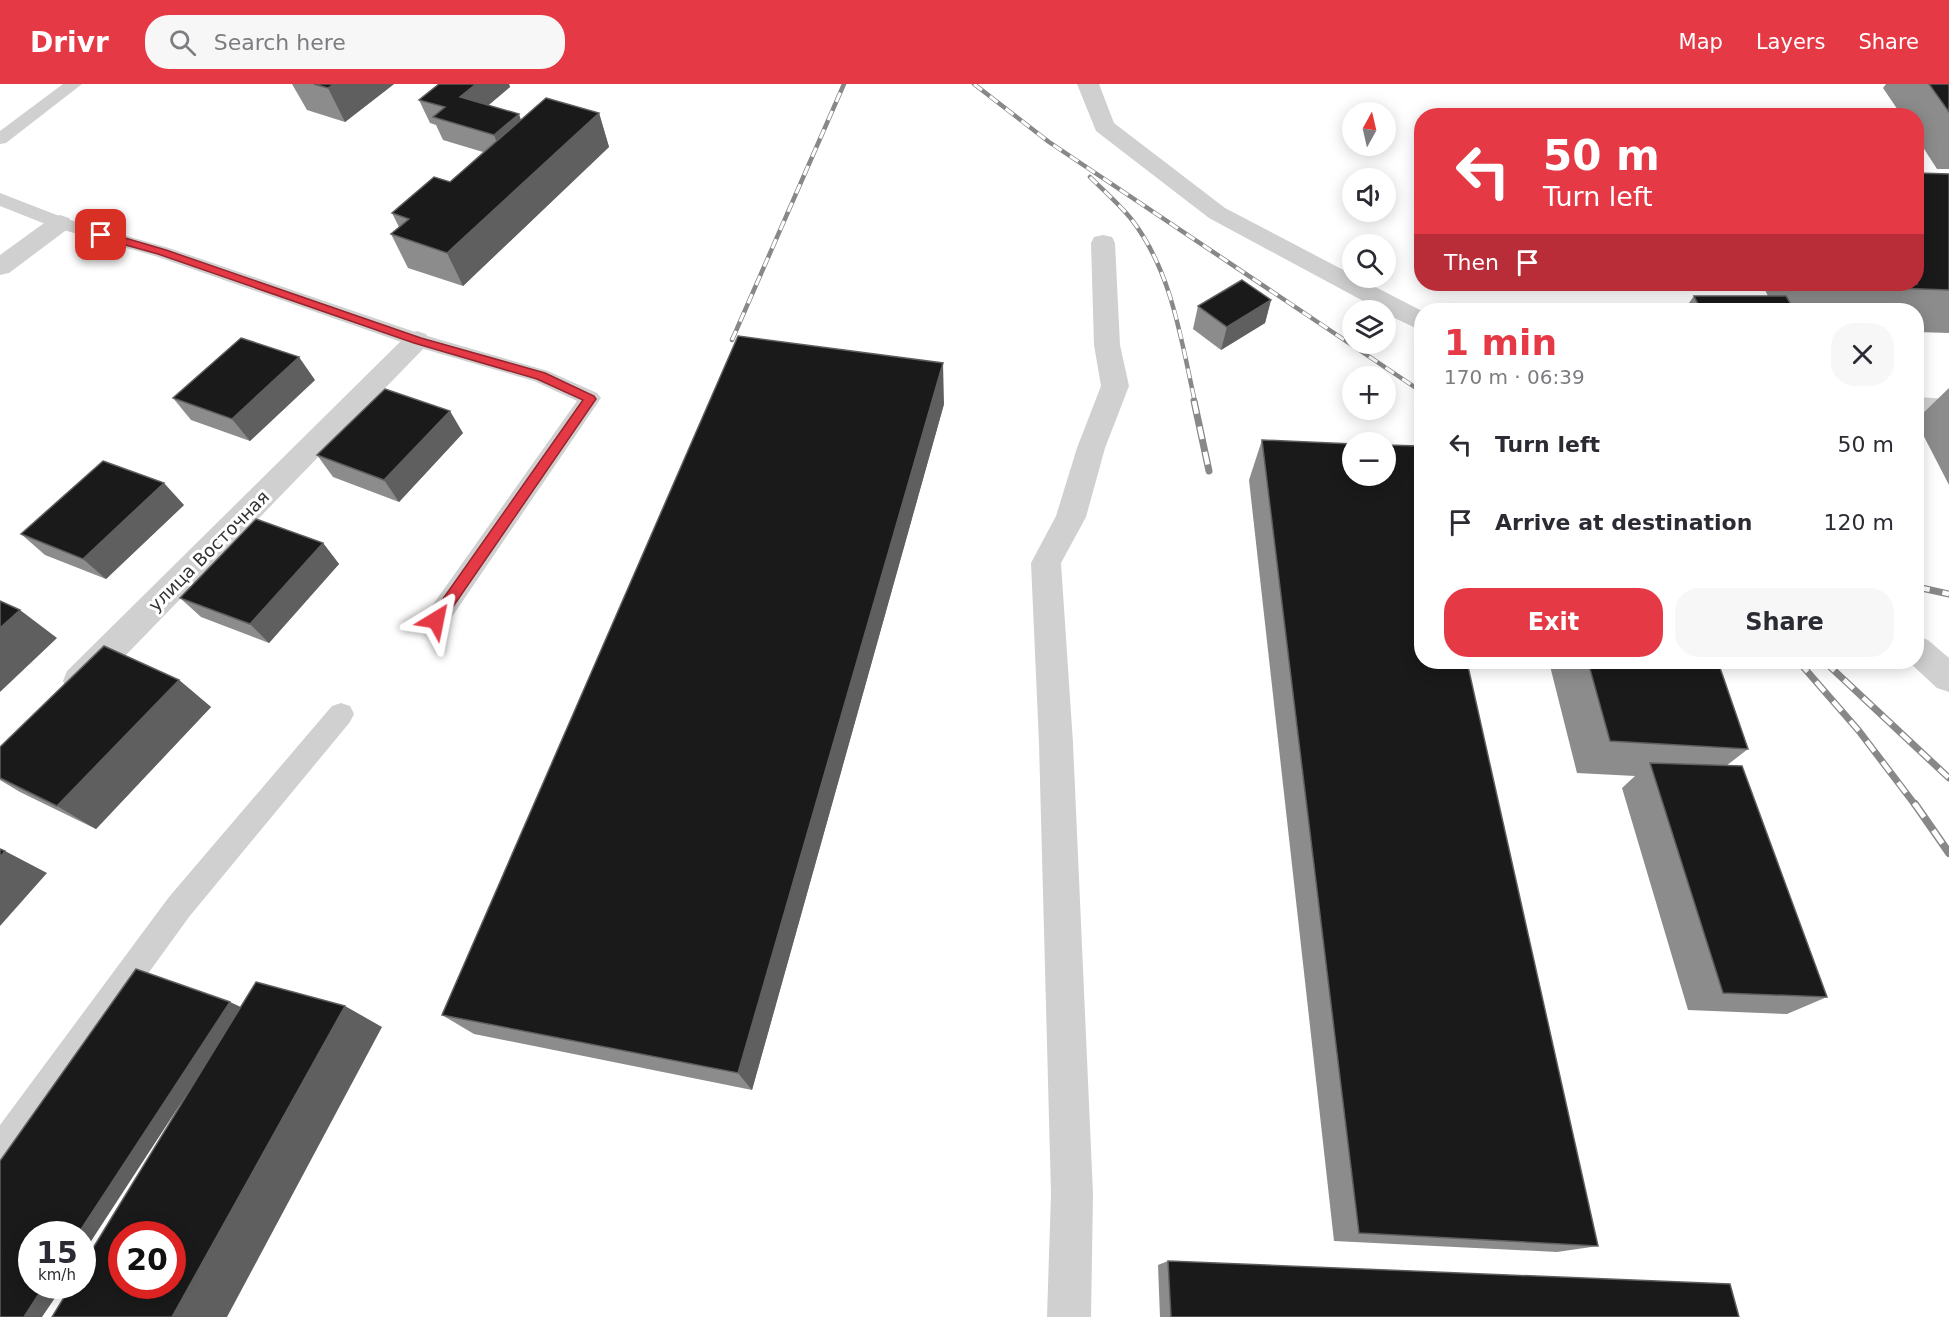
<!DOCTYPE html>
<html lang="en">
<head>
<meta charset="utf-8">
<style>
  body { margin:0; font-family:"DejaVu Sans",sans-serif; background:#f7f7f7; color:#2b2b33; height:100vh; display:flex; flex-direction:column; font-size:22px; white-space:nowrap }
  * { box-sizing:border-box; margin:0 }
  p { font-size:20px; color:#7c7c81 }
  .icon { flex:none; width:33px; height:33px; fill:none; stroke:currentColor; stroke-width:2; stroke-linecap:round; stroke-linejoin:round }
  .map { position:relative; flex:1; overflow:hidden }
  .drawer { position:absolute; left:1414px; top:219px; width:510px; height:366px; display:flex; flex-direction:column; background:#fff; border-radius:24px; box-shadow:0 3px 15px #0003 }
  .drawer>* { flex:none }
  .banner { position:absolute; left:1414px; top:24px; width:510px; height:183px; border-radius:24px; box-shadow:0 3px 15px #0003; background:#e63946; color:#fff; overflow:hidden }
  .needle { width:39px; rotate:8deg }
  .buttons { position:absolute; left:1342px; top:18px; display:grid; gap:12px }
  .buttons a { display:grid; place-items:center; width:54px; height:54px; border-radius:50%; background:#fff; box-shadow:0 3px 15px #0003; font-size:30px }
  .speed { position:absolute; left:18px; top:1137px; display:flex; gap:12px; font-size:30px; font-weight:700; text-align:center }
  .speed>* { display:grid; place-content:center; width:78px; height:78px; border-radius:50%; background:#fff; box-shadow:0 3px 15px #0003; line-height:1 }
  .speed small { font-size:15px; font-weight:400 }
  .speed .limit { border:9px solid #d22; background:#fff; color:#111 }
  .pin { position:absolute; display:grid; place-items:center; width:51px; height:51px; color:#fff; margin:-26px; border-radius:12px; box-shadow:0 3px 9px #0006 }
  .me { position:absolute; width:66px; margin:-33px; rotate:35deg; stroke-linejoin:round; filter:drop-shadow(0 0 4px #0008) }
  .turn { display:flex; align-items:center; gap:21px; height:126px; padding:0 30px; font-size:27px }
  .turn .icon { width:78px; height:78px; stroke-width:2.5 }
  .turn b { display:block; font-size:42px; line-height:51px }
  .then { display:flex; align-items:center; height:57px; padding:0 30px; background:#0003; gap:12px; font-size:22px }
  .round { display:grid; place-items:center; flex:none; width:63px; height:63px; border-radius:24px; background:#f7f7f7 }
  .overview { display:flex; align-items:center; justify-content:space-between; height:102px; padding:0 30px }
  h1 { font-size:36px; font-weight:700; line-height:45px; color:#e63946 }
  .action { display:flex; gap:12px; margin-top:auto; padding:12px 30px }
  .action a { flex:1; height:69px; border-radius:24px; background:#e63946; color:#fff; font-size:24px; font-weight:700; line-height:69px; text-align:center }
  .action a+a { background:#f7f7f7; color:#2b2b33 }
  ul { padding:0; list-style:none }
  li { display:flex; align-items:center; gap:18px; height:78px; padding:0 30px }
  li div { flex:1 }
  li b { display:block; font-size:22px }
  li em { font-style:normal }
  header { display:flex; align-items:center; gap:36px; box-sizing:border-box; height:84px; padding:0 30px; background:#e63946; color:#fff }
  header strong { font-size:28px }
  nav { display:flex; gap:33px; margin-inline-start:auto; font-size:21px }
  .search { width:420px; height:54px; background:#f7f7f7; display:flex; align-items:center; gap:15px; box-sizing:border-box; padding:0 21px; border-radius:24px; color:#7c7c81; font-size:22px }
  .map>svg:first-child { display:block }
</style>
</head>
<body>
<header>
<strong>Drivr</strong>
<div class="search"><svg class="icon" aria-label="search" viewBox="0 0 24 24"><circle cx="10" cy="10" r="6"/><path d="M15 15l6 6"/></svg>Search here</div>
<nav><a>Map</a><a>Layers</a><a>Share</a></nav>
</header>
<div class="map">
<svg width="1949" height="1233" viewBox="0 0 1949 1233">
  <rect width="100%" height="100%" fill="#fff"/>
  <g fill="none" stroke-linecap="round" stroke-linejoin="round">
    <g fill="#d0d0d0" fill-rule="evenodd">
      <polygon points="63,0 82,0 6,59 0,60 0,47"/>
      <polygon points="0,109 67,135 169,164 424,251 548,287 597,309 601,314 445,543 436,546 427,543 424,536 427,529 577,317 534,297 410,261 155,172 53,143 0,122"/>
      <polygon points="1917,313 1949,315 1949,331 1917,329"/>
      <polygon points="341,619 350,622 354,630 350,638 189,833 11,1079 0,1084 0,1041 169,813 332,622"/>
    </g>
    <g fill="#d0d0d0" fill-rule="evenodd">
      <polygon points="1077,0 1099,0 1114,39 1225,124 1353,191 1353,194 1358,194 1422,227 1422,247 1386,230 1386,226 1380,226 1209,134 1096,47"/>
      <polygon points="60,131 69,134 72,139 69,144 9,189 0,191 0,171 51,134"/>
      <polygon points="1103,151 1112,153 1115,159 1120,261 1129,302 1105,364 1086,433 1061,479 1073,659 1093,1110 1091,1233 1047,1233 1051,1110 1039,659 1031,479 1056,432 1077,364 1101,302 1094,261 1091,159 1094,153"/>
      <polygon points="417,247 426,250 430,256 426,262 91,607 79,611 67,607 63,597 67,587 408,250"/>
      <polygon points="1917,552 1928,556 1949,574 1949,608 1937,604 1909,578 1917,578"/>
    </g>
    <g stroke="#888" stroke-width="4.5">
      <g id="rail-far2">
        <polyline points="974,0 1049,58 1422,308"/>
        <path d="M1090,93c14,14 30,28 42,43 40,52 49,120 63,182"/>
        <polyline points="732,256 844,0"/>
      </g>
    </g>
    <g stroke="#888" stroke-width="7">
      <g id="rail-far1">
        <polyline points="1194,317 1209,387"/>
        <polyline points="1917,503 1949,510"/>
        <polyline points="1799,578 1859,647 1916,722"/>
        <polyline points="1825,578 1949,694"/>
      </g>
    </g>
    <g stroke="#888" stroke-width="8">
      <polyline id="rail" points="1915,720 1949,769"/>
    </g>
    <use href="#rail-far2" stroke="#fff" stroke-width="3" stroke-dasharray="10" stroke-linecap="butt"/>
    <use href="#rail-far1" stroke="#fff" stroke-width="4.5" stroke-dasharray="13" stroke-linecap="butt"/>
    <use href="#rail" stroke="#fff" stroke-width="5" stroke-dasharray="16" stroke-linecap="butt"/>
  </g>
  <g fill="#8c8c8c">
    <polygon points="292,0 394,0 345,38 307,26"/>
    <polygon points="439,0 509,0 510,3 488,21 521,36 599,29 609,63 463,202 408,184 391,150 399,143 392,129 450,98 483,68 443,56 436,41 430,39 419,16"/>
    <polygon points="1886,0 1949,0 1949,85 1937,85 1917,54 1917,32 1902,32 1883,4"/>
    <polygon points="1949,90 1949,249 1917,248 1917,226 1684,226 1694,212 1768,212 1762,200 1917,200"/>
    <polygon points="1271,216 1265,239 1221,266 1193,245 1198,222"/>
    <polygon points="315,296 250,357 191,336 173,314"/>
    <polygon points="1949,304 1949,401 1917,339 1917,335"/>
    <polygon points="944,320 752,1006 474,950 442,931"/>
    <polygon points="463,349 399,418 333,393 317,371"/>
    <polygon points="1262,356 1598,1162 1557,1168 1334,1157 1249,396"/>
    <polygon points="184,421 106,495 45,471 21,450"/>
    <polygon points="323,459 339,480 269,559 201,533 180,514"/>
    <polygon points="1549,578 1718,578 1748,665 1726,682 1827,913 1787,930 1688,926 1622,704 1635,692 1577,689"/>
    <polygon points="179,596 211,623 96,745 20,708 0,696 0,663"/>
    <polygon points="1168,1177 1739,1233 1160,1233 1158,1181"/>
  </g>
  <g fill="#5f5f5f">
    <polygon points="334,0 394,0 345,38 328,4"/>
    <polygon points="476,0 509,0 510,3 470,37 460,13"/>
    <polygon points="599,29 609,63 463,202 447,169"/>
    <polygon points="519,30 527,54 503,75 494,51"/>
    <polygon points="1271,216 1265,239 1221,266 1227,243"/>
    <polygon points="299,273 315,296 250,357 232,335"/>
    <polygon points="943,279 944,320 752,1006 738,989"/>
    <polygon points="450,327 463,349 399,418 384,396"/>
    <polygon points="164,399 184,421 106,495 83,475"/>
    <polygon points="323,459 339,480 269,559 250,540"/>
    <polygon points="20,526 57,554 0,608 0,544"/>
    <polygon points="179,596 211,623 96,745 57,722"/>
    <polygon points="5,767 47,789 0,842 0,773"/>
    <polygon points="230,918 243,924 82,1171 82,1150 78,1150"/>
    <polygon points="345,922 382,943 227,1233 172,1233"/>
    <polygon points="44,1202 63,1202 42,1233 24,1233"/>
  </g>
  <g fill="#1a1a1a" stroke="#5f5f5f" stroke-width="1.5" fill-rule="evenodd">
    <polygon points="314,0 334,0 328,4"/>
    <polygon points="439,0 476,0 460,13 519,30 494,51 433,33 445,23 419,16"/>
    <polygon points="1929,0 1949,0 1949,28"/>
    <polygon points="546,14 599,29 447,169 391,150 409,135 392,129 434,93 450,98"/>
    <polygon points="1917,89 1949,90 1949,206 1816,201 1816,200 1917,200"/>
    <polygon points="1242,196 1271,216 1227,243 1198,222"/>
    <polygon points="1694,212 1786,212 1794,226 1701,226"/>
    <polygon points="738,252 943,279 738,989 442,931"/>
    <polygon points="241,254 299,273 232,335 173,314"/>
    <polygon points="385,305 450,327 384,396 317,371"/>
    <polygon points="1262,356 1353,360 1353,392 1386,392 1386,361 1419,362 1422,376 1422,578 1467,578 1598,1162 1359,1149"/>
    <polygon points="103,377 164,399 83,475 21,450"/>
    <polygon points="256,435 323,459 250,540 180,514"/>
    <polygon points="0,517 20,526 0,544"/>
    <polygon points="104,562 179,596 57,722 0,694 0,663"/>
    <polygon points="1588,578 1718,578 1748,665 1610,657"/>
    <polygon points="1650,679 1742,682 1827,913 1723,909"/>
    <polygon points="0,765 5,767 0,773"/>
    <polygon points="136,885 230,918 78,1150 32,1150 32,1202 44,1202 24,1233 0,1233 0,1077"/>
    <path d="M256,898l89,24 -173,311h-120l19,-31h11v-20zM122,1150h50v52h-50z"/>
    <polygon points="1168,1177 1730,1200 1739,1233 1171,1233"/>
  </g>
  <polygon fill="#e63946" stroke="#96252e" stroke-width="1.5" points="101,147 166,166 421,254 545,289 594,312 596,315 441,540 436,541 429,536 431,532 583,316 537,295 414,259 158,170 97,153 96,151"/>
  <g text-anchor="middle" stroke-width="6" stroke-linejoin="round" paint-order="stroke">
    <g font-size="18" fill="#333" stroke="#fff">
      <text transform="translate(209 467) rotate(-45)" y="6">улица Восточная</text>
    </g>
  </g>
</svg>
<div class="buttons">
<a><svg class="needle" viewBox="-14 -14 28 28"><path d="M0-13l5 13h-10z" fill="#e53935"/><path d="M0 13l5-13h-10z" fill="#7c7c81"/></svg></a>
<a><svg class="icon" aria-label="sound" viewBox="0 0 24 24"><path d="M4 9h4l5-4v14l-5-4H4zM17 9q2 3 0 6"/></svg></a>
<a><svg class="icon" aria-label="search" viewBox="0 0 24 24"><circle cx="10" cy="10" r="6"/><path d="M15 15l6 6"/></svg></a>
<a><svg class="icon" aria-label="layers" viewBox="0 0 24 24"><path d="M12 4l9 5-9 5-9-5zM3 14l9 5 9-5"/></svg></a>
<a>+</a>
<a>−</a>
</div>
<div class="speed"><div>15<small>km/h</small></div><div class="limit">20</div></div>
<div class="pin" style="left:101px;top:151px;background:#d93025"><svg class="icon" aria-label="arrive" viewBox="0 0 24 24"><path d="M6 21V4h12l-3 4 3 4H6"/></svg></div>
<svg class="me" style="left:436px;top:536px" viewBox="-20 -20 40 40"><path d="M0-17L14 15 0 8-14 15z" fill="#e63946" stroke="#fff" stroke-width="4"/></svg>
<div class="banner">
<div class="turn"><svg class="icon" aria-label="left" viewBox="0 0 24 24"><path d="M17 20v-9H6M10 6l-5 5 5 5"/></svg><div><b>50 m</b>Turn left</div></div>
<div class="then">Then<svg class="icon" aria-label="arrive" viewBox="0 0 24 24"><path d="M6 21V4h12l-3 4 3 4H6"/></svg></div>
</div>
<section class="drawer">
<div class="overview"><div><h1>1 min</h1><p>170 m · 06:39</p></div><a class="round"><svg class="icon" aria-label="close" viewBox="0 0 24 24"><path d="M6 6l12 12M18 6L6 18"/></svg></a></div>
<ul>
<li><svg class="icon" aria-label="left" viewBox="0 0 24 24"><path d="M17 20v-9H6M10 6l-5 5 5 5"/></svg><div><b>Turn left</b></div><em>50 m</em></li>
<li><svg class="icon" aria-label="arrive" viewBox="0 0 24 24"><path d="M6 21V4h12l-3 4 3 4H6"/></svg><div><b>Arrive at destination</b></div><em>120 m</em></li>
</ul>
<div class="action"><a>Exit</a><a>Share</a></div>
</section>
</div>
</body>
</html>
